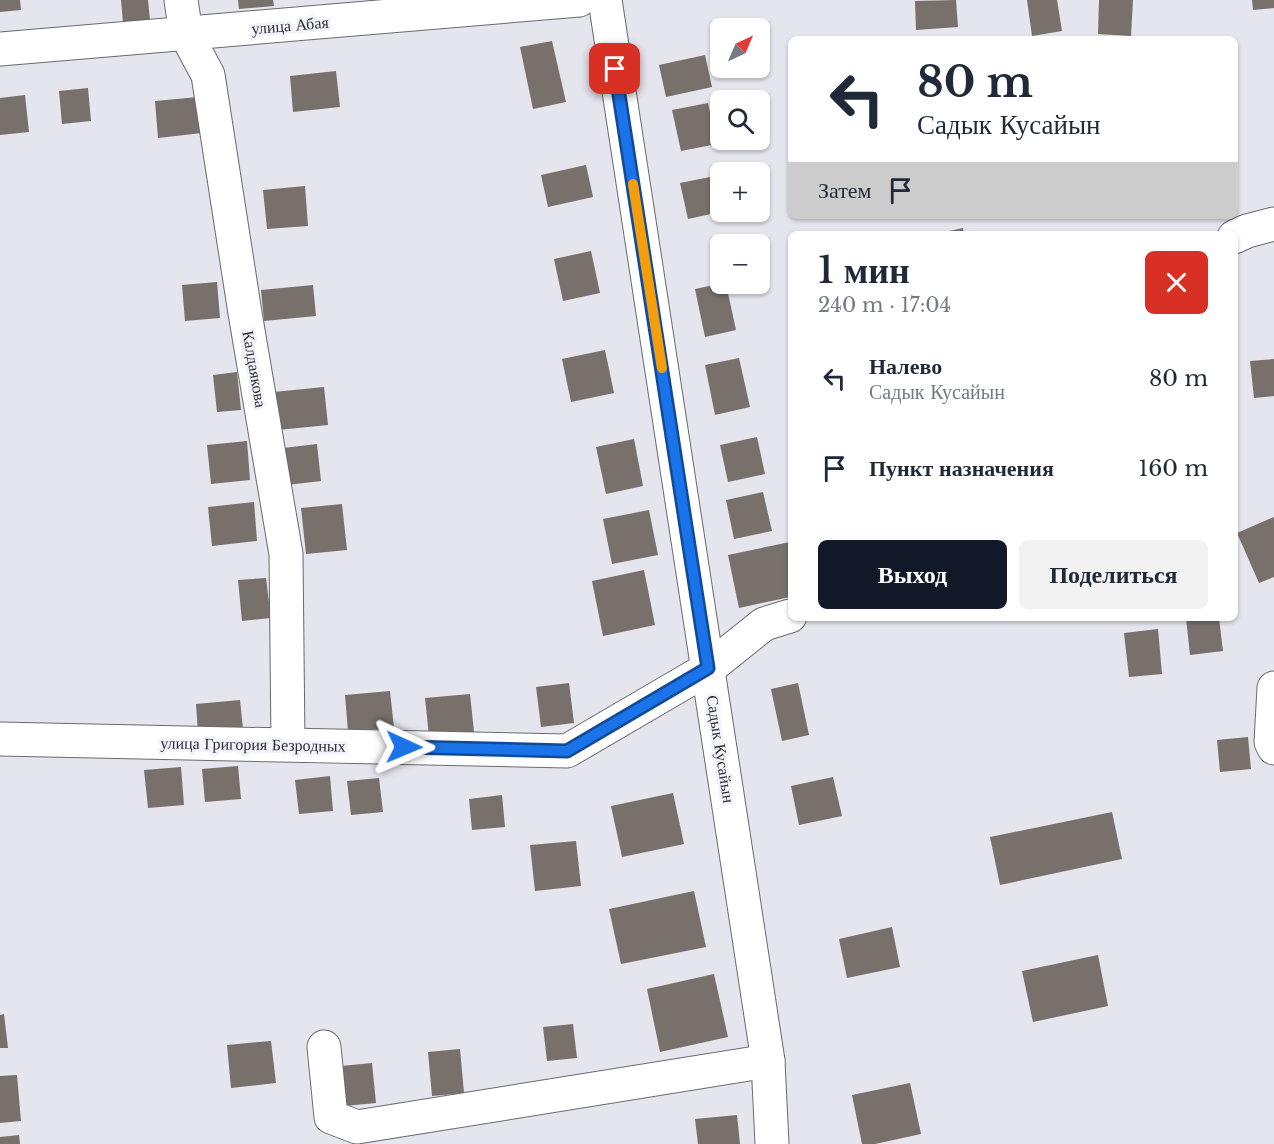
<!DOCTYPE html>
<html lang="ru">
<head>
<meta charset="utf-8">
<style>
  body { margin:0; font-family:"Libre Baskerville",serif; background:#f2f2f3; color:#1f2937; height:100vh; display:flex; flex-direction:column; font-size:22px; white-space:nowrap }
  * { box-sizing:border-box; margin:0 }
  p { font-size:20px; color:#747a83 }
  .icon { flex:none; width:33px; height:33px; fill:none; stroke:currentColor; stroke-width:2; stroke-linecap:round; stroke-linejoin:round }
  .map { position:relative; flex:1; overflow:hidden }
  .details { position:absolute; left:788px; top:231px; width:450px; height:390px; display:flex; flex-direction:column; background:#fff; border-radius:9px; box-shadow:0 2px 4px #0004 }
  .details>* { flex:none }
  .top-card { position:absolute; left:788px; top:36px; width:450px; height:183px; border-radius:9px; box-shadow:0 2px 4px #0004; background:#fff; color:#1f2937; overflow:hidden }
  .needle { width:39px; rotate:44deg }
  .tools { position:absolute; left:710px; top:18px; display:grid; gap:12px }
  .tools a { display:grid; place-items:center; width:60px; height:60px; border-radius:9px; background:#fff; box-shadow:0 2px 4px #0004; font-size:30px }
  .pin { position:absolute; display:grid; place-items:center; width:51px; height:51px; color:#fff; margin:-26px; border-radius:12px; box-shadow:0 3px 9px #0006 }
  .me { position:absolute; width:66px; margin:-33px; rotate:91deg; stroke-linejoin:round; filter:drop-shadow(0 0 4px #0008) }
  .turn { display:flex; align-items:center; gap:21px; height:126px; padding:0 30px; font-size:27px }
  .turn .icon { width:78px; height:78px; stroke-width:2.5 }
  .turn b { display:block; font-size:42px; line-height:51px }
  .then { display:flex; align-items:center; height:57px; padding:0 30px; background:#0003; gap:12px; font-size:22px }
  .round { display:grid; place-items:center; flex:none; width:63px; height:63px; border-radius:9px; background:#f2f2f3 }
  .head { display:flex; align-items:center; justify-content:space-between; height:102px; padding:0 30px }
  h1 { font-size:36px; font-weight:600; line-height:45px }
  .primary-button { display:flex; gap:12px; margin-top:auto; padding:12px 30px }
  .primary-button a { flex:1; height:69px; border-radius:9px; background:#111827; color:#fff; font-size:24px; font-weight:600; line-height:69px; text-align:center }
  .primary-button a+a { background:#f2f2f3; color:#1f2937 }
  ul { padding:0; list-style:none }
  li { display:flex; align-items:center; gap:18px; height:90px; padding:0 30px }
  li div { flex:1 }
  li b { display:block; font-size:22px }
  li em { font-style:normal }
  .map>svg:first-child { display:block }
</style>
</head>
<body>
<div class="map">
<svg width="1274" height="1144" viewBox="0 0 1274 1144">
  <rect width="100%" height="100%" fill="#e5e5ee"/>
  <g fill="#77706b">
    <polygon points="0,0 20,0 21,10 0,12"/>
    <polygon points="121,0 148,0 150,20 123,23"/>
    <polygon points="238,0 273,0 274,6 239,9"/>
    <polygon points="956,0 958,27 916,30 915,1"/>
    <polygon points="1027,0 1057,0 1062,31 1032,36"/>
    <polygon points="1099,0 1133,0 1131,36 1098,34"/>
    <polygon points="1252,0 1274,0 1274,8 1253,10"/>
    <polygon points="552,41 566,102 533,109 520,47"/>
    <polygon points="705,55 712,87 666,97 659,65"/>
    <polygon points="336,71 340,107 293,112 290,76"/>
    <polygon points="88,88 91,121 62,124 59,91"/>
    <polygon points="25,95 29,132 0,135 0,98"/>
    <polygon points="198,97 202,133 158,138 155,101"/>
    <polygon points="708,103 717,144 681,151 672,110"/>
    <polygon points="586,165 593,197 548,207 541,175"/>
    <polygon points="720,175 720,212 688,219 680,183"/>
    <polygon points="305,186 308,226 267,229 263,190"/>
    <polygon points="963,228 964,234 941,234 940,233"/>
    <polygon points="591,251 600,293 563,301 554,259"/>
    <polygon points="217,282 220,318 185,321 182,285"/>
    <polygon points="719,284 726,284 736,330 705,337 695,289"/>
    <polygon points="313,285 316,316 264,321 261,290"/>
    <polygon points="605,350 614,393 571,402 562,359"/>
    <polygon points="739,358 750,407 715,415 705,365"/>
    <polygon points="1274,359 1274,396 1254,398 1250,361"/>
    <polygon points="237,372 241,410 217,412 213,375"/>
    <polygon points="324,387 328,425 278,430 274,392"/>
    <polygon points="757,437 765,474 728,482 720,445"/>
    <polygon points="634,439 643,486 606,494 596,447"/>
    <polygon points="247,441 250,480 211,484 207,445"/>
    <polygon points="317,444 321,481 287,485 283,448"/>
    <polygon points="763,492 772,531 734,539 726,500"/>
    <polygon points="254,502 257,541 212,546 208,507"/>
    <polygon points="342,504 347,550 306,554 301,508"/>
    <polygon points="649,510 658,555 612,564 603,519"/>
    <polygon points="1274,517 1274,577 1259,583 1237,533"/>
    <polygon points="790,542 790,597 739,608 728,555"/>
    <polygon points="644,570 655,625 603,636 592,581"/>
    <polygon points="266,578 271,618 242,621 238,580"/>
    <polygon points="1186,618 1219,618 1223,651 1190,655"/>
    <polygon points="1158,629 1162,674 1129,677 1124,633"/>
    <polygon points="569,683 574,723 541,727 536,687"/>
    <polygon points="798,683 809,735 782,741 771,689"/>
    <polygon points="390,691 394,728 348,732 345,695"/>
    <polygon points="470,694 474,732 429,736 425,698"/>
    <polygon points="240,700 243,729 198,733 196,704"/>
    <polygon points="1248,737 1251,769 1220,772 1217,740"/>
    <polygon points="238,766 241,799 205,802 202,769"/>
    <polygon points="181,767 184,805 148,808 144,770"/>
    <polygon points="330,776 333,811 299,814 295,780"/>
    <polygon points="833,777 842,816 799,825 791,786"/>
    <polygon points="379,778 383,812 351,815 347,781"/>
    <polygon points="673,793 684,844 622,857 611,806"/>
    <polygon points="502,795 505,827 472,830 469,799"/>
    <polygon points="1112,812 1122,859 1000,885 990,837"/>
    <polygon points="576,841 581,886 535,891 530,845"/>
    <polygon points="694,891 706,947 621,964 609,909"/>
    <polygon points="892,927 900,967 847,978 839,939"/>
    <polygon points="1098,955 1108,1006 1033,1022 1022,971"/>
    <polygon points="714,974 728,1037 660,1052 647,989"/>
    <polygon points="4,1014 8,1048 0,1048 0,1015"/>
    <polygon points="573,1024 577,1058 547,1061 543,1027"/>
    <polygon points="271,1041 276,1083 231,1088 227,1045"/>
    <polygon points="460,1049 464,1093 432,1096 428,1052"/>
    <polygon points="372,1063 376,1103 345,1106 341,1066"/>
    <polygon points="17,1075 21,1121 0,1123 0,1076"/>
    <polygon points="910,1083 921,1134 875,1144 862,1144 852,1095"/>
    <polygon points="737,1115 740,1144 698,1144 695,1119"/>
    <polygon points="19,1135 20,1144 0,1144 0,1137"/>
  </g>
  <g fill="none" stroke-linecap="round" stroke-linejoin="round">
    <g stroke="#696970" stroke-width="35">
      <g id="minor">
        <polyline points="181,0 186,34 208,75 245,313 286,554 288,744"/>
        <polyline points="605,0 768,1061 772,1144"/>
        <polyline points="0,49 579,0"/>
        <polyline points="1234,237 1247,231 1274,224"/>
        <polyline points="1274,688 1271,742 1274,748"/>
        <polyline points="0,739 567,751 709,668 764,624 790,616"/>
        <polyline points="324,1047 331,1117 357,1127 768,1061"/>
      </g>
    </g>
    <use href="#minor" stroke="#fff" stroke-width="33"/>
  </g>
  <g fill="none" stroke-linecap="round" stroke-linejoin="round">
    <g stroke="#114b97" stroke-width="15">
      <polyline id="route" points="404,747 567,751 708,668 615,69"/>
    </g>
    <use href="#route" stroke="#1a73e8" stroke-width="10"/>
    <polyline stroke="#f59e0b" stroke-width="10" points="633,184 662,368"/>
  </g>
  <g text-anchor="middle" stroke-width="6" stroke-linejoin="round" paint-order="stroke">
    <g font-size="16" fill="#2e2e32" stroke="#f2f3fb">
      <text transform="translate(290 25) rotate(-5)" y="6">улица Абая</text>
      <text transform="translate(255 369) rotate(80)" y="6">Калдаякова</text>
      <text transform="translate(253 744) rotate(1)" y="6">улица Григория Безродных</text>
      <text transform="translate(721 749) rotate(81)" y="6">Садык Кусайын</text>
    </g>
  </g>
</svg>
<div class="tools">
<a><svg class="needle" viewBox="-14 -14 28 28"><path d="M0-13l5 13h-10z" fill="#e53935"/><path d="M0 13l5-13h-10z" fill="#747a83"/></svg></a>
<a><svg class="icon" aria-label="search" viewBox="0 0 24 24"><circle cx="10" cy="10" r="6"/><path d="M15 15l6 6"/></svg></a>
<a>+</a>
<a>−</a>
</div>
<div class="pin" style="left:615px;top:69px;background:#d93025"><svg class="icon" aria-label="arrive" viewBox="0 0 24 24"><path d="M6 21V4h12l-3 4 3 4H6"/></svg></div>
<svg class="me" style="left:404px;top:747px" viewBox="-20 -20 40 40"><path d="M0-17L14 15 0 8-14 15z" fill="#1a73e8" stroke="#fff" stroke-width="4"/></svg>
<div class="top-card">
<div class="turn"><svg class="icon" aria-label="left" viewBox="0 0 24 24"><path d="M17 20v-9H6M10 6l-5 5 5 5"/></svg><div><b>80 m</b>Садык Кусайын</div></div>
<div class="then">Затем<svg class="icon" aria-label="arrive" viewBox="0 0 24 24"><path d="M6 21V4h12l-3 4 3 4H6"/></svg></div>
</div>
<section class="details">
<div class="head"><div><h1>1 мин</h1><p>240 m · 17:04</p></div><a class="round" style="background:#d93025;color:#fff"><svg class="icon" aria-label="close" viewBox="0 0 24 24"><path d="M6 6l12 12M18 6L6 18"/></svg></a></div>
<ul>
<li><svg class="icon" aria-label="left" viewBox="0 0 24 24"><path d="M17 20v-9H6M10 6l-5 5 5 5"/></svg><div><b>Налево</b><p>Садык Кусайын</p></div><em>80 m</em></li>
<li><svg class="icon" aria-label="arrive" viewBox="0 0 24 24"><path d="M6 21V4h12l-3 4 3 4H6"/></svg><div><b>Пункт назначения</b></div><em>160 m</em></li>
</ul>
<div class="primary-button"><a>Выход</a><a>Поделиться</a></div>
</section>
</div>
</body>
</html>
